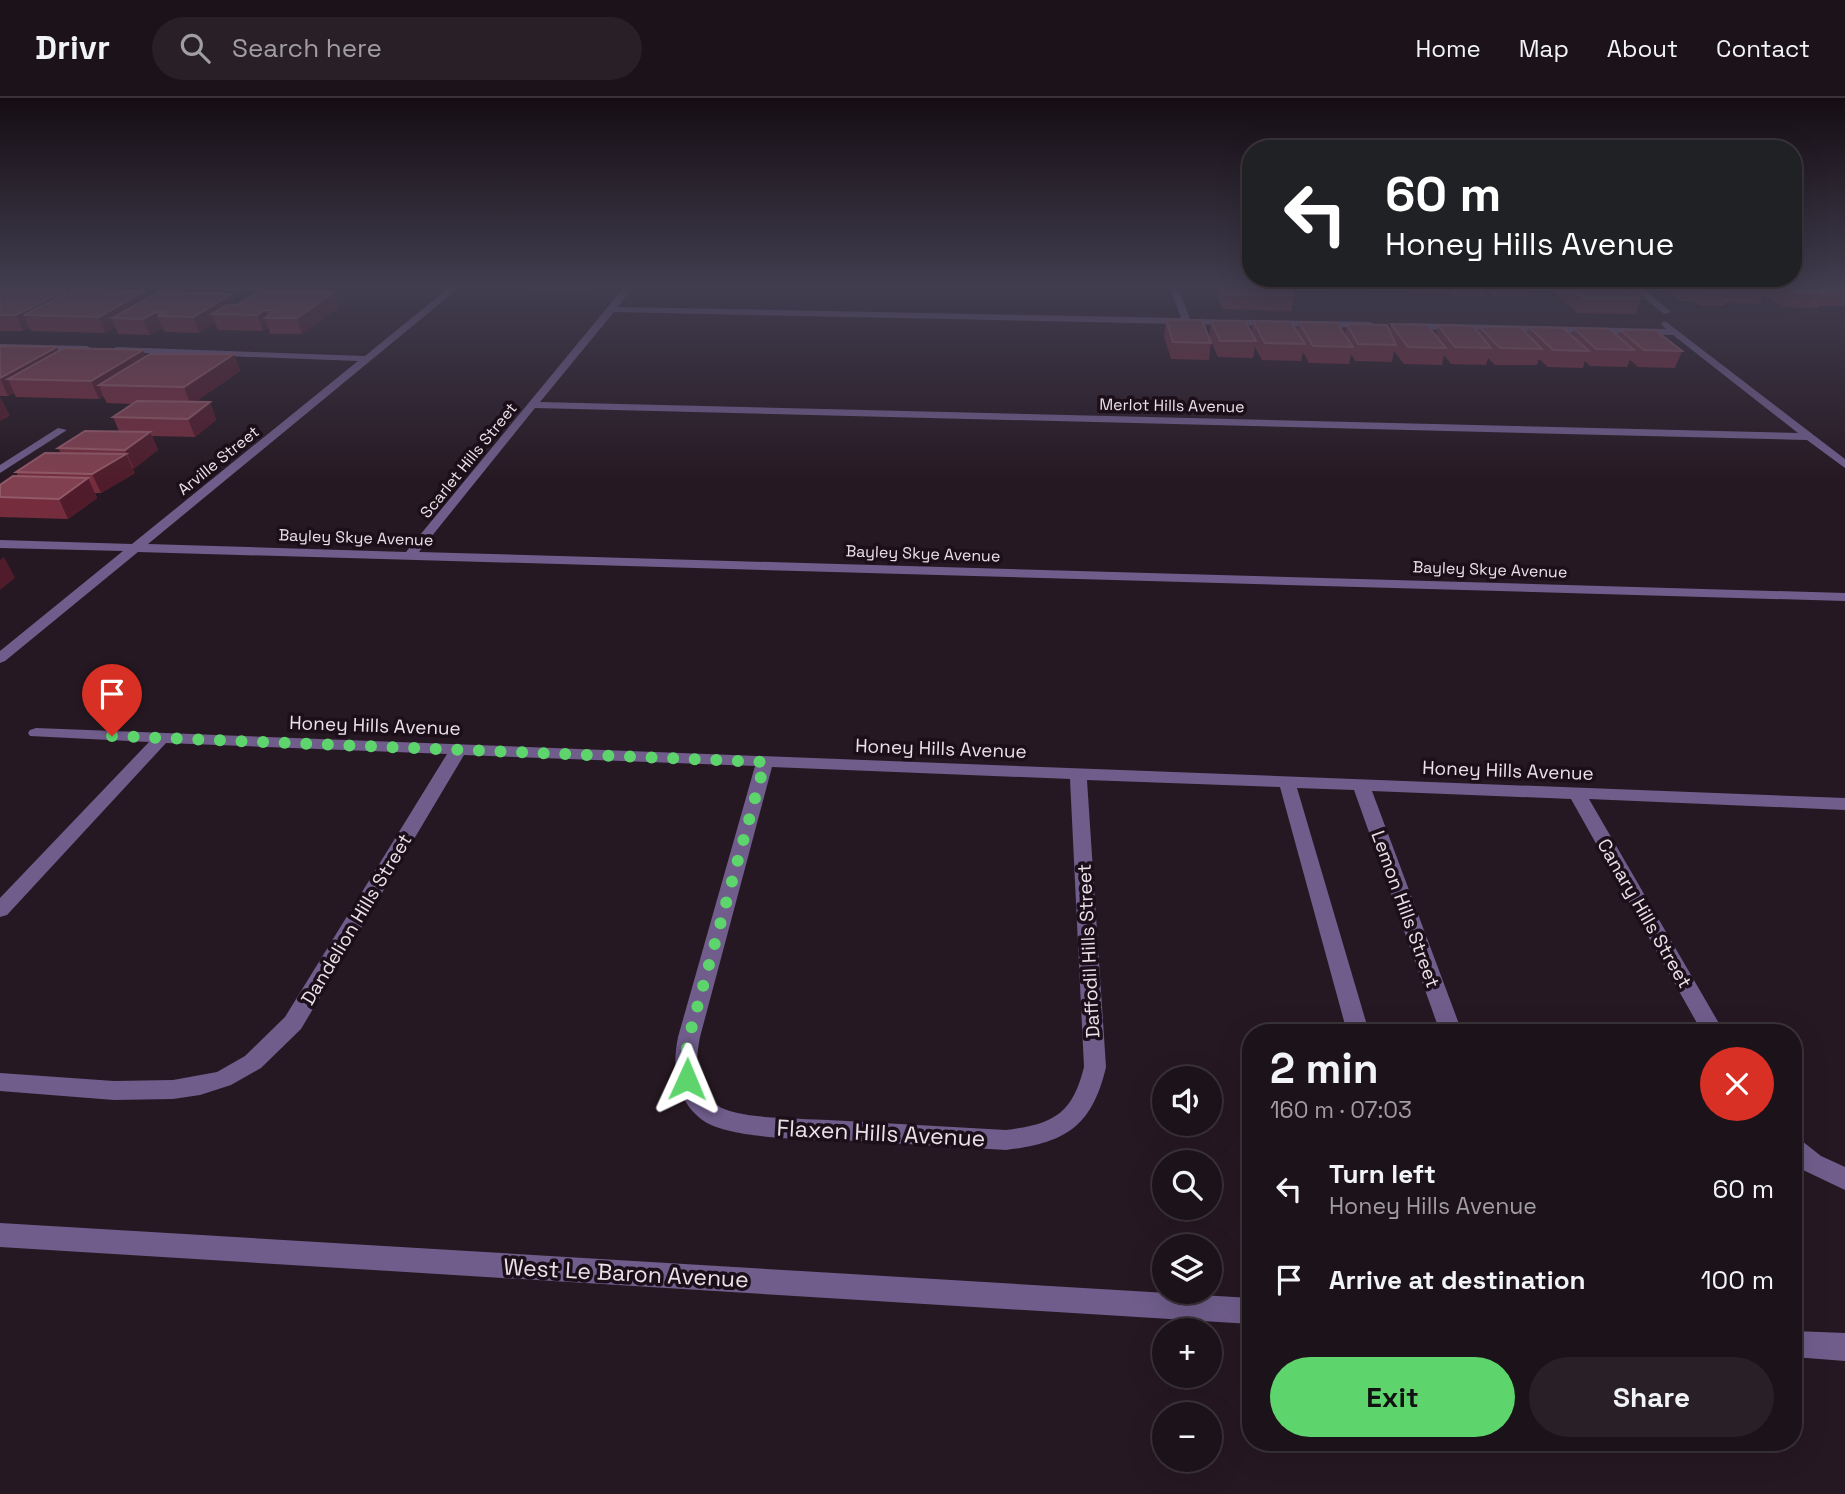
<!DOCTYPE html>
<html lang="en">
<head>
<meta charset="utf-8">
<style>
  body { margin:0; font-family:"Space Grotesk",sans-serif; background:#292027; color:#f1f3f6; height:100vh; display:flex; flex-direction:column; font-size:26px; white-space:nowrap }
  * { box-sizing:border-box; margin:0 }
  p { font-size:23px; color:#a09ea2 }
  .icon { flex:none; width:38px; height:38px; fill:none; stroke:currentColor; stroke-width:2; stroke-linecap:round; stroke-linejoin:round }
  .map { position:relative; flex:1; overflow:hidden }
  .sheet { position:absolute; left:1242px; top:926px; width:560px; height:427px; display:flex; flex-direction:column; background:#1c121a; border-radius:28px; box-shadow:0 7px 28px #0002,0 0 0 2px #3a3239 }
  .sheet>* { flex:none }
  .guide { position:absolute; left:1242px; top:42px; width:560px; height:147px; border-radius:28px; box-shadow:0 7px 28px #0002,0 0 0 2px #3a3239; background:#202124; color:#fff; overflow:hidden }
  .controls { position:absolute; left:1152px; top:968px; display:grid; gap:14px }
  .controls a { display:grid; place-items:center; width:70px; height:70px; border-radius:50%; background:#1c121a; box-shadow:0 7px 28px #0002,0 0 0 2px #3a3239; font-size:35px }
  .pin { position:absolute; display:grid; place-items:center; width:60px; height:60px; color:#fff; margin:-72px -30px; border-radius:50% 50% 50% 0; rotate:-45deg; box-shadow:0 0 7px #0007 }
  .pin .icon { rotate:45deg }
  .me { position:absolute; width:77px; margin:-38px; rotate:1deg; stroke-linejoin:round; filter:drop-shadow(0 0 5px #0008) }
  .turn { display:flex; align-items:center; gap:24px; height:147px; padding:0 28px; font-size:32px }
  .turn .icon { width:91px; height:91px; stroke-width:2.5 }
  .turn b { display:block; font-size:49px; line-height:60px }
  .round { display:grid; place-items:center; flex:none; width:74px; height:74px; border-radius:37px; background:#292027 }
  .summary { display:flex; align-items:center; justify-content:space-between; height:119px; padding:0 28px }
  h1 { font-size:42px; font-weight:800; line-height:52px }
  .primary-button { display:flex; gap:14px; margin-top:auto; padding:14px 28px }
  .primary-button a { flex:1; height:80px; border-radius:42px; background:#5dd56c; color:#111; font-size:28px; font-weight:800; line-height:80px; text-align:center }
  .primary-button a+a { background:#292027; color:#f1f3f6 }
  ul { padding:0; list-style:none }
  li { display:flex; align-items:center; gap:21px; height:91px; padding:0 28px }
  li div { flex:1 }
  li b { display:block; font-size:26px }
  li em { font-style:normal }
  header { display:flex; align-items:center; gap:42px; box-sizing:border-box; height:98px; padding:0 35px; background:#1c121a; border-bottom:2px solid #3a3239 }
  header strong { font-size:33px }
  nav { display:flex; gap:38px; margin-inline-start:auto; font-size:24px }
  .search { width:490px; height:63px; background:#292027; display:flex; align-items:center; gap:18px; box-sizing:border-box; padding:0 24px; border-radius:38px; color:#a09ea2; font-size:26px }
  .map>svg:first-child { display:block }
</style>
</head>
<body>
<header>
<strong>Drivr</strong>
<div class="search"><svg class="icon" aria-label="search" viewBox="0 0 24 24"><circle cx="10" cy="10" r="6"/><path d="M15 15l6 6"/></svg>Search here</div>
<nav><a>Home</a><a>Map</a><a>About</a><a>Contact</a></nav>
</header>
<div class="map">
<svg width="1845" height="1396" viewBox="0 0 1845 1396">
  <rect width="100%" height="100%" fill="#261822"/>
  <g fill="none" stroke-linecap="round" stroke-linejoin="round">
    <g fill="#705d8c" fill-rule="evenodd">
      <polygon points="451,188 461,188 148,446 406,454 625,188 634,188 618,209 1181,220 1169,188 1177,188 1190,221 1370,224 1375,227 1370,230 614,214 540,304 1798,335 1673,237 1405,231 1400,228 1405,225 1666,231 1661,226 1665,223 1845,361 1845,370 1807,342 535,310 419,454 1845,495 1845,503 138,454 5,563 0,565 0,553 123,453 0,450 0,442 132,446 358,263 119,254 114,251 116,249 365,258"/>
      <polygon points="1630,188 1640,188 1671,214 1664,216"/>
      <polygon points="0,246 87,248 92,251 87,254 0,252"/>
      <polygon points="58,330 67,332 0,375 0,367"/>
      <path d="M36,630l1809,70v12l-256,-11 135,233h-22l-131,-233 -199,-8 90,241h-22l-86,-242 -57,-2 72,244h-22l-67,-245 -193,-7 19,287c-14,60 -41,76 -100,83 -50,-3 -99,-6 -149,-9 -37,-2 -128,0 -156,-22 -26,-21 -29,-52 -23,-82l77,-271 -291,-11 -163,274 -40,39 -30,17 -31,10 -27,4 -59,1 -114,-9v-18l114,8 59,-1 44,-8 28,-16 40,-39 162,-263 -281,-11 -159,172 -7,2v-19l149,-156 -119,-6 -2,-3 2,-3zM772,669l298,12 14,288c-12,48 -31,57 -78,63 -59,-3 -118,-7 -178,-10 -26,-2 -91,0 -111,-15 -23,-16 -22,-43 -17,-68z"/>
      <polygon points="1794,1040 1802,1043 1821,1058 1845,1069 1845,1092 1803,1072 1794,1064"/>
      <polygon points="0,1125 1251,1200 1251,1226 0,1149"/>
      <polygon points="1794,1233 1845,1235 1845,1263 1794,1259"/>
    </g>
  </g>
  <g fill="#752d3e">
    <polygon points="191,188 269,188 262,193 192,192"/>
    <polygon points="533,188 592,188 587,193 534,192"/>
    <polygon points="1104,188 1138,188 1138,190 1105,190"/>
    <polygon points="1206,188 1321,188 1320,192 1290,191 1294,197 1291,213 1222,211 1218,200 1219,190 1207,190"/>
    <polygon points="1326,188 1363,188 1361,194 1329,194"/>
    <polygon points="1365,188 1401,188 1400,193 1368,192"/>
    <polygon points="1405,188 1526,188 1529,191 1527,199 1493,198 1487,192 1485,198 1452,198 1445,190 1444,196 1411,195"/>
    <polygon points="1545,188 1611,188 1641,200 1636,216 1578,215 1564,204 1565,202 1562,201 1551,192 1552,189"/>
    <polygon points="1664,188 1845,188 1845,208 1823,208 1820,206 1818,210 1783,209 1763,197 1759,206 1725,205 1724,208 1700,208 1692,203 1681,203 1663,190"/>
    <polygon points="0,191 66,192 68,195 236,207 334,194 339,210 302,236 270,236 268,229 263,233 218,232 215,225 199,235 165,234 162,230 150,237 118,236 115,229 105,235 31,233 29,230 23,233 0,233"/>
    <polygon points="1166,222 1211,245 1209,262 1171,261 1164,238"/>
    <polygon points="1211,223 1251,234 1253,223 1297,233 1299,224 1345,237 1347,226 1389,232 1391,226 1436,237 1438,227 1478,234 1480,229 1527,236 1529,229 1572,238 1574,230 1618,238 1620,232 1682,253 1675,270 1638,269 1630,262 1627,269 1590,268 1585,263 1583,270 1548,269 1539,261 1537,267 1495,267 1488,260 1486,267 1451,266 1444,257 1442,267 1404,266 1394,253 1392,264 1355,263 1351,256 1349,266 1309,265 1303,254 1301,263 1262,262 1255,249 1253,260 1218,259 1209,239"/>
    <polygon points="0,248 59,253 146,258 234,256 240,273 195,304 210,304 216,322 195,339 152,338 158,352 132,371 135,375 101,395 95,395 97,400 68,421 0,419 0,387 18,378 16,374 61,355 58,350 119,333 113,319 134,306 107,305 103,298 99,301 16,299 14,295 8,298 0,298"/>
  </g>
  <g fill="#501c2b">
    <polygon points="261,188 269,188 262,193"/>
    <polygon points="66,192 73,208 24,217 29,230 23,233 16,217"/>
    <polygon points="145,193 151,209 112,220 115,229 105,235 99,219"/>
    <polygon points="334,194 339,210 302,236 297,220"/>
    <polygon points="232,196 237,211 212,216 215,225 199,235 193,219"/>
    <polygon points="265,212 268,220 265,220 268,229 263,233 257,217"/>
    <polygon points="156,214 162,230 150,237 143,221"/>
    <polygon points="57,249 65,266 8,281 14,295 8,298 0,280"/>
    <polygon points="143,252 150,268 99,287 103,298 99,301 91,283"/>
    <polygon points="234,256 240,273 191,307 184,289"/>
    <polygon points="0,300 1,300 10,318 0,323"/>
    <polygon points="210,304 216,322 195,339 188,321"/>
    <polygon points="150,334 158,352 134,371 125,352"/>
    <polygon points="126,356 135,375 101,395 92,376"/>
    <polygon points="88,380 97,400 68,421 59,401"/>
    <polygon points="4,459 15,480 0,492 0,462"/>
  </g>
  <g fill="#814050" stroke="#925968" stroke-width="2">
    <polygon points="1222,188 1289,188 1294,197 1225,196"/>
    <polygon points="1493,188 1526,188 1529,191 1495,190"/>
    <polygon points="1559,188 1611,188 1612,190 1569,189 1568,194 1564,194"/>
    <polygon points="1700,188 1723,188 1730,193 1706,193"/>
    <polygon points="1728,188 1763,188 1766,191 1730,190"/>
    <polygon points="1781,188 1815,188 1825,194 1790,194"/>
    <polygon points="1823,188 1845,188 1845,193 1830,192"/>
    <polygon points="1569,189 1627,190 1641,200 1583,200"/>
    <polygon points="0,191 66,192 16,217 0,217"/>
    <polygon points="74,192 145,193 99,219 24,217"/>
    <polygon points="260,193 334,194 297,220 265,220 277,212 265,212 257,217 212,216 227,207 237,207"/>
    <polygon points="159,194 232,196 193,219 158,218 166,214 156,214 143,221 112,220"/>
    <polygon points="1166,222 1202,222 1211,245 1173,244"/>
    <polygon points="1211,223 1245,223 1256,243 1220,243"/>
    <polygon points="1253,223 1291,224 1305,246 1265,245"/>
    <polygon points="1299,224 1337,225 1353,249 1313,248"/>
    <polygon points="1347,226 1387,227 1396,247 1358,246"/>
    <polygon points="1391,226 1427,227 1446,250 1408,249"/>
    <polygon points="1438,227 1473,228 1491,250 1455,249"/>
    <polygon points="1480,229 1520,229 1542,251 1500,250"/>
    <polygon points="1529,229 1563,230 1589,253 1553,252"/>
    <polygon points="1574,230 1610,231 1634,252 1596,251"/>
    <polygon points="1620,232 1655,232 1682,253 1644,252"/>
    <polygon points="0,248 57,249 0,280"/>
    <polygon points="64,250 143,252 91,283 8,281"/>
    <polygon points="150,256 234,256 184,289 99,287"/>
    <polygon points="137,303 210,304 188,321 113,319"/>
    <polygon points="85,333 150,334 125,352 58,350"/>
    <polygon points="45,355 126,356 92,376 16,374"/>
    <polygon points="13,378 88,380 59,401 0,399 0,387"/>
  </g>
  <linearGradient id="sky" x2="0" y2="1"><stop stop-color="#150d13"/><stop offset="0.49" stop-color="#413d4f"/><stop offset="1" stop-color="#413d4f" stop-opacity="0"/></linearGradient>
  <rect width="1845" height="384" fill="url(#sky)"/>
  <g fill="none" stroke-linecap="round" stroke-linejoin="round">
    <polyline stroke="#5dd56c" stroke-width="12" stroke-dasharray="0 21.6" points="112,638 765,664 689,939 685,960 687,981"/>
  </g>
  <g text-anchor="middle" stroke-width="7" stroke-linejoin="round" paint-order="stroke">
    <g font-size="16" fill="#eae1e8" stroke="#1c0f19">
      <text transform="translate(1172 307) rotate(1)" y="6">Merlot Hills Avenue</text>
      <text transform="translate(218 362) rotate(-39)" y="6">Arville Street</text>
      <text transform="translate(468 362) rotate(-51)" y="6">Scarlet Hills Street</text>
      <text transform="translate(356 439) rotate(2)" y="6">Bayley Skye Avenue</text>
      <text transform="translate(923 455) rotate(2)" y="6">Bayley Skye Avenue</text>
      <text transform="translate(1490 471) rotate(2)" y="6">Bayley Skye Avenue</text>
    </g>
    <g font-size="19" fill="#eae1e8" stroke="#1c0f19">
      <text transform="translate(375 627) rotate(2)" y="7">Honey Hills Avenue</text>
      <text transform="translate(941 650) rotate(2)" y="7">Honey Hills Avenue</text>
      <text transform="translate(1508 672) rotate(2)" y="7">Honey Hills Avenue</text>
      <text transform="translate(1406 811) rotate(70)" y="7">Lemon Hills Street</text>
      <text transform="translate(1645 815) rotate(60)" y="7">Canary Hills Street</text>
      <text transform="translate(356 821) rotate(-59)" y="7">Dandelion Hills Street</text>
      <text transform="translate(1088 853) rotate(-93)" y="7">Daffodil Hills Street</text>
    </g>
    <g font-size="23" fill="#eae1e8" stroke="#1c0f19">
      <text transform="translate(881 1035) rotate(3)" y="8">Flaxen Hills Avenue</text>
      <text transform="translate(626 1175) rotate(3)" y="8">West Le Baron Avenue</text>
    </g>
  </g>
</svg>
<div class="controls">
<a><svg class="icon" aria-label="sound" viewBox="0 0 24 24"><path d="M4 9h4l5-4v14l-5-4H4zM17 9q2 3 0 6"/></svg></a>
<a><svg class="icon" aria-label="search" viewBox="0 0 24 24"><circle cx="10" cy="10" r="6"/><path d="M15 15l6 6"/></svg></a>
<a><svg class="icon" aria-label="layers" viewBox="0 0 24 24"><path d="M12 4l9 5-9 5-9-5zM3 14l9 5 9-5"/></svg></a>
<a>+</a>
<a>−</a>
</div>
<div class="pin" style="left:112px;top:638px;background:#d93025"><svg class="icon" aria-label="arrive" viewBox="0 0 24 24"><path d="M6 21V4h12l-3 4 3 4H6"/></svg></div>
<svg class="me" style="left:687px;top:981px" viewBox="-20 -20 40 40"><path d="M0-17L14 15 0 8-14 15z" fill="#5dd56c" stroke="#fff" stroke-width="4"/></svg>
<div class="guide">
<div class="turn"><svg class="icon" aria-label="left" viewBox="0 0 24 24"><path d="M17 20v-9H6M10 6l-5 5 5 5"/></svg><div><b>60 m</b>Honey Hills Avenue</div></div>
</div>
<section class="sheet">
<div class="summary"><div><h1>2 min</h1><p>160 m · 07:03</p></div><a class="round" style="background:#d93025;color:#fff"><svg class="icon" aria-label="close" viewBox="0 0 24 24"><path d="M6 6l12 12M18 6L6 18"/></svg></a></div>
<ul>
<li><svg class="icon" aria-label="left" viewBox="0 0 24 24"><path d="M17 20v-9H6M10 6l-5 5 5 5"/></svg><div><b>Turn left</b><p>Honey Hills Avenue</p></div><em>60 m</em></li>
<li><svg class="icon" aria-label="arrive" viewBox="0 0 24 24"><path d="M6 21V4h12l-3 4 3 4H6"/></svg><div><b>Arrive at destination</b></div><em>100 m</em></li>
</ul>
<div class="primary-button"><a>Exit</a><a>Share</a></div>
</section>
</div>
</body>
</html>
